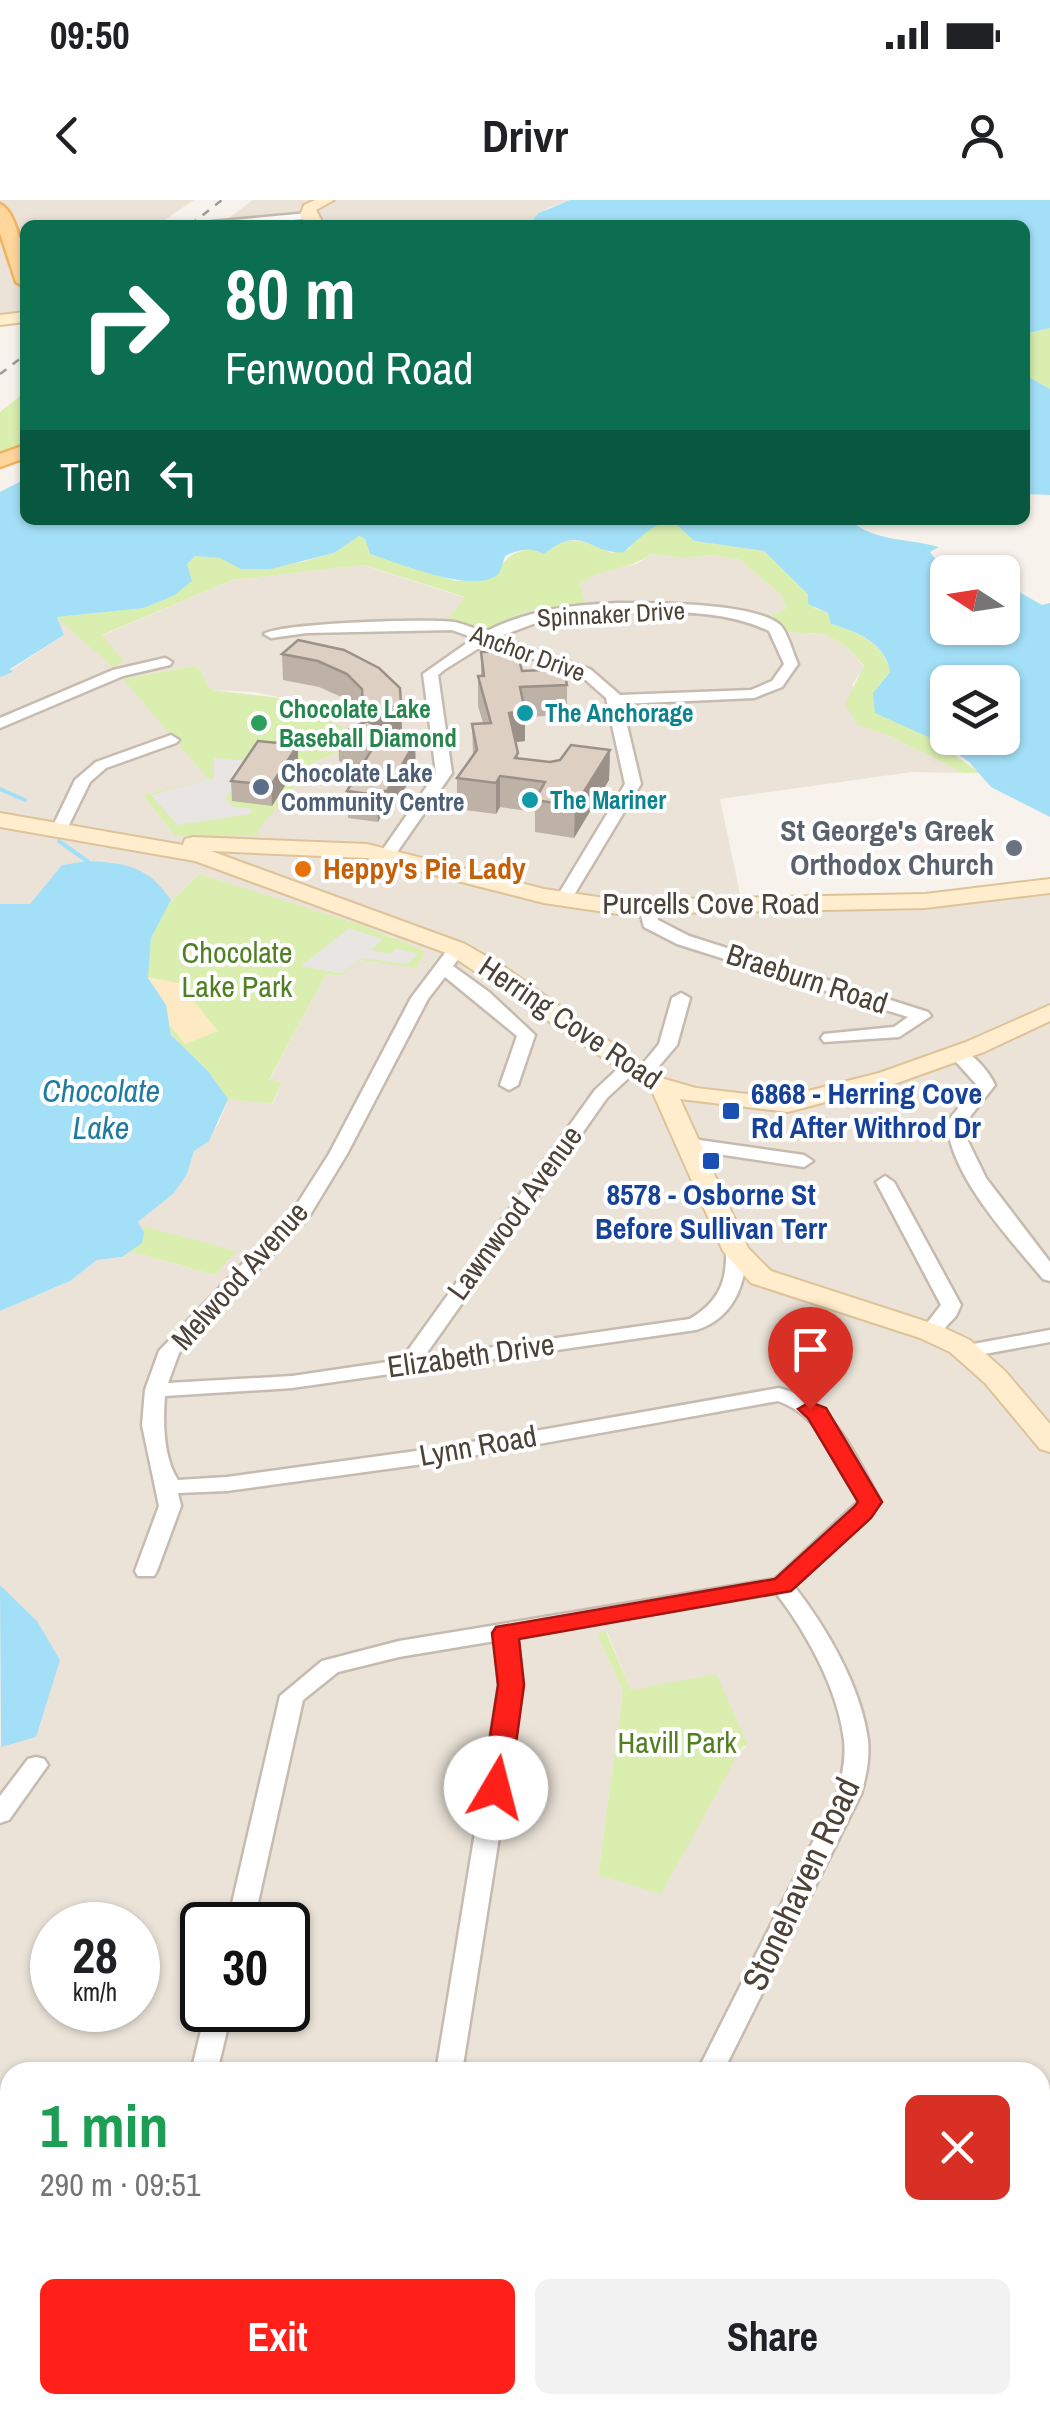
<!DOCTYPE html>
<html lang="en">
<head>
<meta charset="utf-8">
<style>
  body { margin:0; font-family:"Archivo Narrow",sans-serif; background:#f2f2f2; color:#202124; height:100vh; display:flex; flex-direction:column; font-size:38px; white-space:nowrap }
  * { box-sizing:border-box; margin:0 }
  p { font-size:32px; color:#757577 }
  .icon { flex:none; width:55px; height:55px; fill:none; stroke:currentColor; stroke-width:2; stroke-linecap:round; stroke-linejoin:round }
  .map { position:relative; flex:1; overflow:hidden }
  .sheet { position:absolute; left:0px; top:1862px; width:1050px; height:352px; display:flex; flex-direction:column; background:#fff; border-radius:30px 30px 0 0; box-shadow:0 2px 8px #0004 }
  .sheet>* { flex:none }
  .top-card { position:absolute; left:20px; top:20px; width:1010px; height:305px; border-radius:15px; box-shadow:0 2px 8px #0004; background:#0b6e4f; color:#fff; overflow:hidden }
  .needle { width:65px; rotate:282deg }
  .fabs { position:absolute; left:930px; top:355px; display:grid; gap:20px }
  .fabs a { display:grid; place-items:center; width:90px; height:90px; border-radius:15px; background:#fff; box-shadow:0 2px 8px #0004; font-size:50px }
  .speed { position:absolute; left:30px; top:1702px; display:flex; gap:20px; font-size:50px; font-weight:700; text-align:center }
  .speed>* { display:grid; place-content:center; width:130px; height:130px; border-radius:50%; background:#fff; box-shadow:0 2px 8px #0004; line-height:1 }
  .speed small { font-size:25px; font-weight:400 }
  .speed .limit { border:5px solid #111; border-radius:15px; background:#fff; color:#111 }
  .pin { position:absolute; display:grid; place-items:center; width:85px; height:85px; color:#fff; margin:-102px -42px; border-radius:50% 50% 50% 0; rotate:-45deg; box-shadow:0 0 10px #0007 }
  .pin .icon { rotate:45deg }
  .me { position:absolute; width:110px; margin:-55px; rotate:8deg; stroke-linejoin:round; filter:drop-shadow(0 0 8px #0008) }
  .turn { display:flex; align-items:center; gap:35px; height:210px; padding:0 40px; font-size:45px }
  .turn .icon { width:130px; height:130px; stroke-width:2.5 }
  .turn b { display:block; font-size:70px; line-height:85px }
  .then { display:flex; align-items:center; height:95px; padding:0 40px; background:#0003; gap:20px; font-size:38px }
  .round { display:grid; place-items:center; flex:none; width:105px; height:105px; border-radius:15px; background:#f2f2f2 }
  .overview { display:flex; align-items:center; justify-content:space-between; height:170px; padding:0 40px }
  h1 { font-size:60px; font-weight:700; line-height:75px; color:#1e9e55 }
  .action { display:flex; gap:20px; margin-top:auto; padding:20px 40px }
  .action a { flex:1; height:115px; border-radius:15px; background:#ff201a; color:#fff; font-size:40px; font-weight:700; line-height:115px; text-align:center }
  .action a+a { background:#f2f2f2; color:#202124 }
  .status { display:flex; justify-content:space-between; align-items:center; height:70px; padding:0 50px; background:#fff; direction:ltr }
  .status svg { height:28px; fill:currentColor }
  header { display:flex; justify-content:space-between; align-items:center; height:130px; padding:0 40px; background:#fff; font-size:45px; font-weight:700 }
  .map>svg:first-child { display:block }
</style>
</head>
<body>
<div class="status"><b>09:50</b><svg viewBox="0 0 49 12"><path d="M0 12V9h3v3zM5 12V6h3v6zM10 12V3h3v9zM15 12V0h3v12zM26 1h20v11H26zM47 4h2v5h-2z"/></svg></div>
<header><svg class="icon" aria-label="back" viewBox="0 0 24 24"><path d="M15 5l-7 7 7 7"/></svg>Drivr<svg class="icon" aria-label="person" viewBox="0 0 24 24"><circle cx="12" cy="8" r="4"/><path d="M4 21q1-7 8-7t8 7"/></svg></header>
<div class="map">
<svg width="1050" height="2214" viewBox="0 0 1050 2214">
  <rect width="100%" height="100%" fill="#f7f2eb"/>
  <g fill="#ebe3d8" fill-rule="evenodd">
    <polygon points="0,0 194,0 157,25 25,25 25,123 0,126"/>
    <polygon points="253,0 570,0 546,9 528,25 219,25"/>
    <path d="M651,354l33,4 29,-3 27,5 41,35 5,14 -18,8 15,15 41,2 22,12 18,21 -12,18 34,49 77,39 -51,-1 -192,27 23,109 307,-21v1527h-1050v-667l37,-126 -37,-36v-274l70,-30 27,-21 25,-3 7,-6 86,24 20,-24 -93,-22 -5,-6 37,-31 13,-18 7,-23 24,-26 10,-26 45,5 9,-22 -13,-1 57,-107 15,2 18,-16 58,7 -22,-29 -196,-64 -31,31 3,-6 -84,-38 -24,4 -33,39h-30v-227l64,-42 -8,-18 45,19 131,-56 131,-15 103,33 -19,23 40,9 39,-19 59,-5 -5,-23 16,-11 41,-8zM193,466l7,3 9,21 46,2 33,7 79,42 59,-1 -67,4 -45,18 -58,70 3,4h-84l-32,-41 67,-14 -86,-102zM607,1432l24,58 116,56 -149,129 25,-184 -25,-57zM52,1725h86v85h-86zM202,1725h86v85h-86zM10,1872h1030v333h-1030z"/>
  </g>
  <g fill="#daeeb0">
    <polygon points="1050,128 1050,189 1025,175 1025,134"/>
    <polygon points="25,192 25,243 0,254 0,212"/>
    <path d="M673,321l21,20 70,10 45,43 5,14 14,5 3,11c25,7 54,19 59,48l-11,13 49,51 52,37h-17l-77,-39 -28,-9 -13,-21 19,-38 -18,-20 -22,-12 -41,-2 -16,-15 19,-8 -5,-14 -41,-35 -27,-5 -29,3 -33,-4c-23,17 -49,13 -71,30l6,22 -60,5 -38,19 -42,-8 19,-25 -101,-32 -132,15 -130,55 22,27 -11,5 -57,-50 88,-9 31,-13 16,-14 -4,-17 8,-8 103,7 36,-10 25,-17 6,3 5,15 85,27 38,-3c13,-23 26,-33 54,-26 23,-20 41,-10 64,1l18,-4c9,-15 27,-26 44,-28z"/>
    <polygon points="193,466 200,469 210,490 288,499 367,540 425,538 426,541 359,544 314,562 257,632 261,636 175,636 143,595 209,580 123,479"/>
    <polygon points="199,674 361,725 425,751 417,768 360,760 341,776 326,774 269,880 282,882 272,904 228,899 208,871 171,835 166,805 147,775 151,738 168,705"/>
    <polygon points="143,1026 236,1051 215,1075 129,1051 142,1043"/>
    <polygon points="606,1432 631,1490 716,1474 748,1545 742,1547 661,1694 598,1675 623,1491 597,1433"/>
  </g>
  <polygon fill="#fdeac5" points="148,777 179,783 218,831 185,844 166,821 166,805"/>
  <g fill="#e8e5e2">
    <polygon points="214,558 251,561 226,598 231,606 253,609 250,614 177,625 151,595 214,578"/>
    <polygon points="349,728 383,739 371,750 390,754 396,748 418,754 407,764 361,758 342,774 301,766"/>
  </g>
  <g fill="#a3e0f8" fill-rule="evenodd">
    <polygon points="570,0 1050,0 1050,128 1025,134 1025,25 528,25 539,13"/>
    <polygon points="1025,175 1050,189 1050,295 1025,294"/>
    <path d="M25,279v41h825c24,22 58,18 89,27l-9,5 8,11 30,9h-20v56h54l1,-45 39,22 8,-2v214l-59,-30 -22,-25 -25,-18 -69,-31 -2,-20 17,-21c-4,-29 -34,-41 -59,-48l-3,-11 -20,-9v-10l-44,-43 -70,-10 -21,-20c-21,2 -34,18 -49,31 -34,3 -41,-30 -80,2 -13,-7 -25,-5 -39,2 -3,8 -3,16 -9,20 -27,17 -97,-13 -126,-22l-5,-15 -6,-3 -25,17 -63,16h-30l-21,-11 -25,-2 -8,8 5,17 -17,14 -31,13 -87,9 7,18 -54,34 3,3 -13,5v-185zM948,482h54v56h-54z"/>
    <path d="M87,661c39,2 61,5 84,39l-20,38 -3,40 18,27 5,30 37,36 20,28 -19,42 -15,10 -7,23 -13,19 -36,29 6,10 -2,11 -20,14 -25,3 -27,21 -70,30v-407h30l32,-39z"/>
    <polygon points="0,1385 37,1421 60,1460 36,1537 1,1547"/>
  </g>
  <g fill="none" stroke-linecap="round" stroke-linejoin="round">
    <g stroke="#a3e0f8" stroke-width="4">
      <polyline points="0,589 25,600"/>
      <polyline points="59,641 87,661"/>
    </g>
    <g stroke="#c7bbaf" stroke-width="5">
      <g id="street">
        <polygon points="308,13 314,16 312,18 247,25 206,25 212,22"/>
        <polygon points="25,37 25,43 10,45 4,42"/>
        <path d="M618,403c32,0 144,-1 164,24 7,10 11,26 16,37l-16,23 -28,11 -132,6 19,80 -70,116 -8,5 -8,-5 70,-116 -19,-86 -26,-23 -93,-32 -43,27 -6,5 14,98 -59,85 -6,2 -8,-5 57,-82 -13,-99 51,-36 -22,-8 -145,3 -36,5 -7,-4c16,-11 165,-16 190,-12 11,2 21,7 31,10 43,-22 85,-27 133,-29zM618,412c50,0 105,-3 151,19l15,33 -12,17 -21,9 -131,5 -30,-26 -92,-32 54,-20z"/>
        <polygon points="165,458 172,462 170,465 123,476 0,528 0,518 113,470"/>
        <polygon points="171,535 179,540 176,543 106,568 90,582 65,633 53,633 51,630 75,580 96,562"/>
        <polygon points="647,703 655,708 658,720 689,736 928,812 931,816 899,837 824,842 821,838 824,834 894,827 908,817 677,744 644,727 639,708"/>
        <path d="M457,744l9,5 -13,17 36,26 46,43 -17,50 -9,5 -9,-5 17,-49 -72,-59 -17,22 -81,155 -37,61 -131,138 -11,30 124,-7 109,-16 194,-270 30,-28h12l3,5 19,-23 13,-46 9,-5 9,5 -13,47 -29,34h-12l-1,-7 -28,26 -183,259 266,-38c28,-17 37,-36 36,-68l10,-6 10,6c0,35 -14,68 -50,79l-404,58 -127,8c-2,26 -2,61 13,84l49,-3 211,-29 341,-60c56,14 76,68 102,114l-87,84c33,42 67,101 74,154 2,18 -2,37 -7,54l-138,278h-26l140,-278c5,-17 9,-35 7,-54 -6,-50 -37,-107 -68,-147l-259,44 6,48 -61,387h-26l63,-387 -4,-44 -96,16 -61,15 -35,28 -50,225h-26l53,-229 42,-35 77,-20 376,-62 84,-78c-21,-38 -38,-85 -81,-100l-340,61 -211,29 -49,2 3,13 -24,65 -3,5h-16l-3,-5 24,-65 -17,-81 3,-35 14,-39 133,-139 37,-58 82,-156 40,-53z"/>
        <path d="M957,848c16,5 31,22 38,37l-30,38 1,14 20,41 64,84v19l-7,-2c-33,-40 -93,-103 -96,-157l30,-37 -29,-32z"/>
        <polygon points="685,938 804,955 813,961 804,967 678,948 676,944"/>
        <polygon points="885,976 894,982 961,1105 956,1116 937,1136 923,1136 920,1132 941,1105 876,982"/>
        <polygon points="1050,1130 1050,1142 968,1157 958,1151 968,1145"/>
        <polygon points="36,1557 44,1559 48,1565 9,1620 0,1623 0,1596 28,1559"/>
        <polygon points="206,1810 232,1810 217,1872 191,1872"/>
        <polygon points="0,1918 10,1923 9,1937 0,1941"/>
        <polygon points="1040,2081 1050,2083 1050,2107 1040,2105"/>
        <polygon points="10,2110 10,2134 0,2137 0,2113"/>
        <polygon points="1050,2164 1050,2209 1040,2212 1028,2205 1040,2205 1040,2167"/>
        <polygon points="264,2205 299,2205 294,2214 259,2214"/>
        <polygon points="522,2205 571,2205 576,2214 527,2214"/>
      </g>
    </g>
    <g stroke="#dec398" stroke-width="4">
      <g id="secondary">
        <polygon points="315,0 334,0 316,10 324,25 308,25 300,16 304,5"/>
        <polygon points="25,112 25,122 0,125 0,115"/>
        <polygon points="0,613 183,645 185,639 193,637 367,644 544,689 618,700 925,694 1050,679 1050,693 925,708 618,714 544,703 367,658 211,651 465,744 503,766 661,878 696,888 756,895 788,896 879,873 966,842 1050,805 1050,821 984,852 897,883 788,912 680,899 748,1048 771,1071 940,1126 970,1140 1005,1171 1050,1224 1050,1252 1040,1249 985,1183 950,1152 920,1138 751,1083 723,1051 652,891 449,754 195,661 0,627"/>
      </g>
    </g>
    <g stroke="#f0b35f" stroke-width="5">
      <g id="primary">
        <path d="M0,4c20,10 25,62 25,83l-9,-5 -16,-49z"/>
        <polygon points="25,245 25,258 0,267 0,254"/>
      </g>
    </g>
    <use href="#street" fill="#fff" fill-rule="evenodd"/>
    <use href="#secondary" fill="#ffedcd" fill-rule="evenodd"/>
    <use href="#primary" fill="#ffd79c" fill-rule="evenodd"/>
    <g stroke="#9a9a9a" stroke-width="2.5" stroke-dasharray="8 8" stroke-linecap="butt">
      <polyline points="190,25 222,0"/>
      <polyline points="0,174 25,155"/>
    </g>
  </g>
  <g fill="#beb2a7">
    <polygon points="344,450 401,506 402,532 394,533 416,569 388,618 380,618 378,622 348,618 347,591 360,570 339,561 338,535 363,523 363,516 348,500 319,487 283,480 282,454"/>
    <polygon points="481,452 522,471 567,485 567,515 525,517 525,541 516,542 518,558 550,562 610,550 609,580 574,638 535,632 535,612 500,607 496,614 457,609 457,578 473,556 472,524 483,523 478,506 478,476 481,476"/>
    <polygon points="298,545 298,565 272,606 232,601 231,581"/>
  </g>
  <g fill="#9b9188">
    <polygon points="401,506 402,532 364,536 363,510"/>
    <polygon points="525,511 525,541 509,543 509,513"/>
    <polygon points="415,542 416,569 388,618 387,591"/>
    <polygon points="298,545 298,565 272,606 271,585"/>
    <polygon points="610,550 609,580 574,638 575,606"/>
    <polygon points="500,576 500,607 496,614 496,583"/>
    <polygon points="379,591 380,618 378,622 377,595"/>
  </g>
  <g fill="#ddcfc2" stroke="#9b9188" stroke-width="2.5">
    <polygon points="298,440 344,450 379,468 400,488 401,506 363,510 362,489 347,474 318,461 282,454"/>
    <polygon points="517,451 522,471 564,469 567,485 520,487 525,511 509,513 518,553 515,558 550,562 560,560 571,545 610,550 575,606 535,600 545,582 500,576 496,583 457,578 477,550 472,524 491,523 478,476 484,476 481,452"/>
    <polygon points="367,521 415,542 387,591 379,591 377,595 347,591 372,549 338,535"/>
    <polygon points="258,541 298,545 271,585 231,581"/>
  </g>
  <polygon fill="#ff201a" stroke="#a61511" stroke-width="2.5" points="810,1202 826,1208 882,1302 871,1318 791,1391 519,1439 524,1485 510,1588 506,1595 486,1595 482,1588 498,1485 492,1433 496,1427 775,1379 854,1307 858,1302 808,1218 798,1209"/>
  <g fill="#0f9aa8" stroke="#fff" stroke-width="4">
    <circle cx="525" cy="513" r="10"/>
    <circle cx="530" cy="600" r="10"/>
  </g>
  <circle fill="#2e9e5b" stroke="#fff" stroke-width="4" cx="259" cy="523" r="10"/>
  <circle fill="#5c6f8a" stroke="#fff" stroke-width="4" cx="261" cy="587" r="10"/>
  <circle fill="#6b7280" stroke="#fff" stroke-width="4" cx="1014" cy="648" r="10"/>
  <circle fill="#e8710a" stroke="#fff" stroke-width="4" cx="303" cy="669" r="10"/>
  <g fill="#1a4fb4" stroke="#fff" stroke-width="4">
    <rect x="721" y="901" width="20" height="20" rx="5"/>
    <rect x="701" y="951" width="20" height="20" rx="5"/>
  </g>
  <g text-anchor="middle" stroke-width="8" stroke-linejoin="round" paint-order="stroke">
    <g font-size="25" fill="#4c4237" stroke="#fff">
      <text transform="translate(611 414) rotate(-3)" y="9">Spinnaker Drive</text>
      <text transform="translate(528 453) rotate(20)" y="9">Anchor Drive</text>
    </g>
    <g font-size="25" font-weight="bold" fill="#27864d" stroke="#fff" text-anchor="start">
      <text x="279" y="518">Chocolate Lake<tspan x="279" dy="29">Baseball Diamond</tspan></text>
    </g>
    <g font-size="25" font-weight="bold" fill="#0d838f" stroke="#fff" text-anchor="start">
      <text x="545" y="522">The Anchorage</text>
      <text x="550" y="609">The Mariner</text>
    </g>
    <g font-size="25" font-weight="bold" fill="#4e5e75" stroke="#fff" text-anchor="start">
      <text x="281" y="582">Chocolate Lake<tspan x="281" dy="29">Community Centre</tspan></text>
    </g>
    <g font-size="30" font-weight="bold" fill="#5b616d" stroke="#fff" text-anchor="end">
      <text x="994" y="641">St George's Greek<tspan x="994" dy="34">Orthodox Church</tspan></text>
    </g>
    <g font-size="30" font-weight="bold" fill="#c56008" stroke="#fff" text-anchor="start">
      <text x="323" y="679">Heppy's Pie Lady</text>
    </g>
    <g font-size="30" fill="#4c4237" stroke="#fff">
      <text x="711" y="714">Purcells Cove Road</text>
      <text transform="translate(807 779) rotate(18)" y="10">Braeburn Road</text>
      <text transform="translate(570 823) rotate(34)" y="10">Herring Cove Road</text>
      <text transform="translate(515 1013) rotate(-54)" y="10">Lawnwood Avenue</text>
      <text transform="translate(240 1076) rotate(-48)" y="10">Melwood Avenue</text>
      <text transform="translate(471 1156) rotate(-8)" y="10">Elizabeth Drive</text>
      <text transform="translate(478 1246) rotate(-10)" y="10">Lynn Road</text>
    </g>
    <g font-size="30" fill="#518022" stroke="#fff">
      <text x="237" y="763">Chocolate<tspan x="237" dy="34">Lake Park</tspan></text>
      <text x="677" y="1553">Havill Park</text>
    </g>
    <g font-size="30" font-weight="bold" fill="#164399" stroke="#fff" text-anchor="start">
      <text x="751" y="904">6868 - Herring Cove<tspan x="751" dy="34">Rd After Withrod Dr</tspan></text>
      <text x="711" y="1005" text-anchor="middle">8578 - Osborne St<tspan x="711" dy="34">Before Sullivan Terr</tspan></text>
    </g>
    <g font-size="32" font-style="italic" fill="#1f7ba1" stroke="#fff">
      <text x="101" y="902">Chocolate<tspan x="101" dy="37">Lake</tspan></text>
    </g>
    <g font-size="35" fill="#4c4237" stroke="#fff">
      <text transform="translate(801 1684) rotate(-65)" y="12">Stonehaven Road</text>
    </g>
  </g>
</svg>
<div class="fabs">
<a><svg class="needle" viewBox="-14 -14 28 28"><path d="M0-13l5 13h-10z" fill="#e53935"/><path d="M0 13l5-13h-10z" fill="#757577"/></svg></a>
<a><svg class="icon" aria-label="layers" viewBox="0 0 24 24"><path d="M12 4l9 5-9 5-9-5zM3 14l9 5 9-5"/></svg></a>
</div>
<div class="speed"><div>28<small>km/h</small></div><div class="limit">30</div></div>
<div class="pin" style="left:810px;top:1209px;background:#d93025"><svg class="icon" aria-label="arrive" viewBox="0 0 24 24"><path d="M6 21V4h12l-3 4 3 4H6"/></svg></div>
<svg class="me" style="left:496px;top:1588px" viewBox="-20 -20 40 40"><circle r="19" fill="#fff"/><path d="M0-13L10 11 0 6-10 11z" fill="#ff201a"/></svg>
<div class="top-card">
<div class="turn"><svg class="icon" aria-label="right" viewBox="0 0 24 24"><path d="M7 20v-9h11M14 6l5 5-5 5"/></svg><div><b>80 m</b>Fenwood Road</div></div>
<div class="then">Then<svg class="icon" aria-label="left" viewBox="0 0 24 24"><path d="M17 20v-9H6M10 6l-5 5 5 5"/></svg></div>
</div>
<section class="sheet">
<div class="overview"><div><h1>1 min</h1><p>290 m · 09:51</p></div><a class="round" style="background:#d93025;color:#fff"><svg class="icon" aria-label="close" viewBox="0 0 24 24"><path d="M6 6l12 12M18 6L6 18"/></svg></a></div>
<div class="action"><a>Exit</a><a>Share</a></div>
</section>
</div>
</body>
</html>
